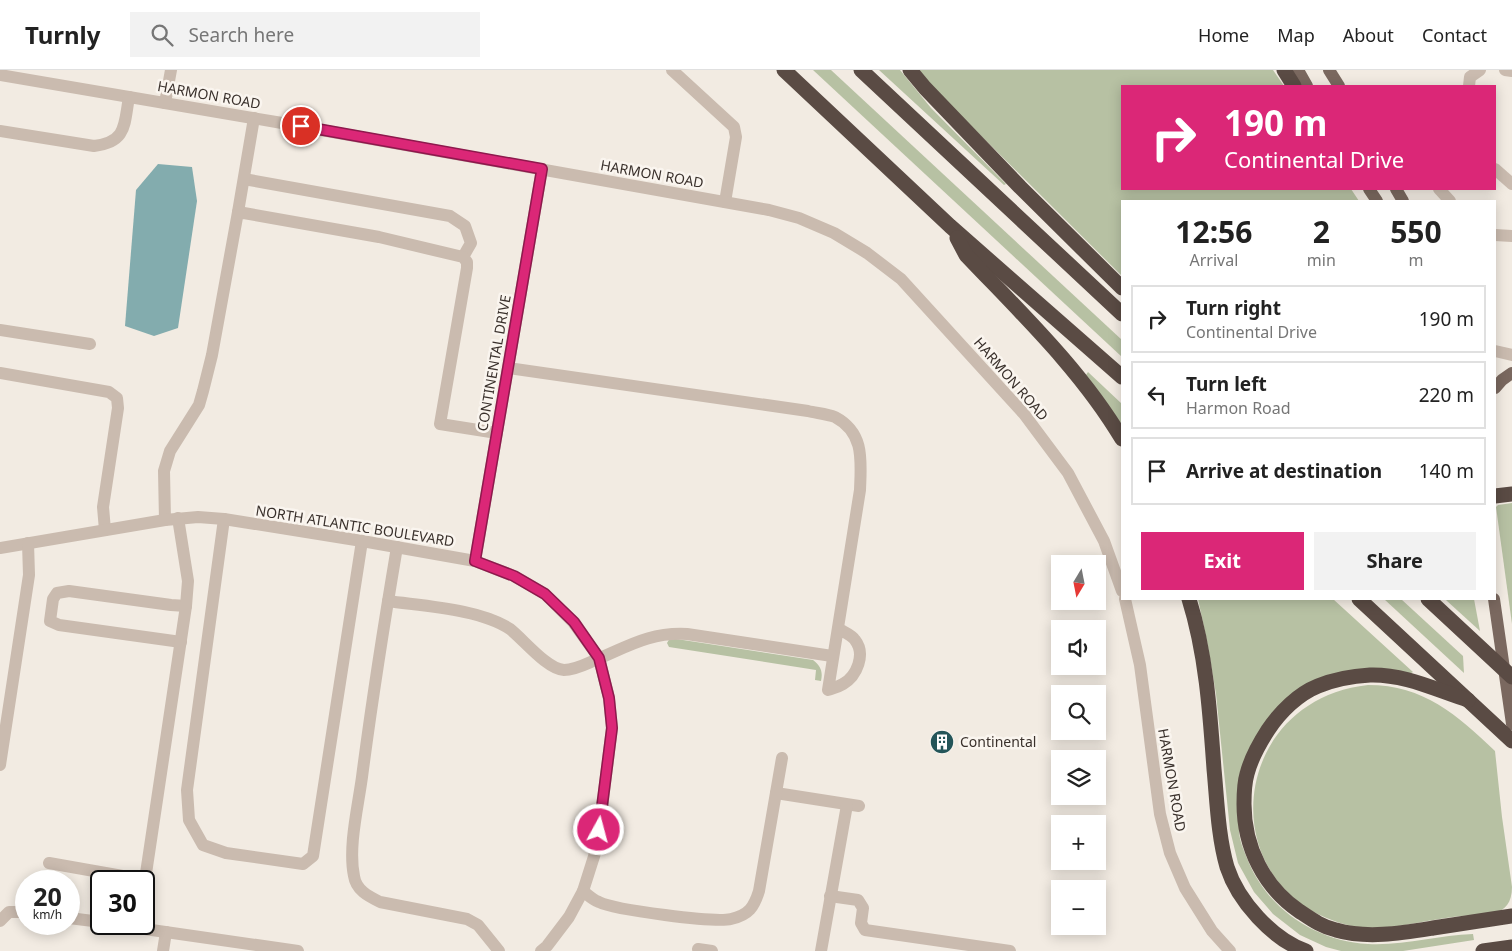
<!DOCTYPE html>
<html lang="en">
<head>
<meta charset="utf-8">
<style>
  body { margin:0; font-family:"Noto Sans",sans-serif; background:#f2f2f2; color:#222; height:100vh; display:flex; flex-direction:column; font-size:19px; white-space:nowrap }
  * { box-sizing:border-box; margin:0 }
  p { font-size:16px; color:#767676 }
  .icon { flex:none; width:28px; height:28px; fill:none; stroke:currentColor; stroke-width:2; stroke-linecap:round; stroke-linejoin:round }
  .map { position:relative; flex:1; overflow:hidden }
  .panel { position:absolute; left:1121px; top:130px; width:375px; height:400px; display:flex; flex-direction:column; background:#fff; border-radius:0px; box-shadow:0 2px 12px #0003 }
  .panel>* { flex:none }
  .hud { position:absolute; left:1121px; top:15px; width:375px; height:105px; border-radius:0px; box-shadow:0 2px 12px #0003; background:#db2777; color:#fff; overflow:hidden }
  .needle { width:32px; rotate:190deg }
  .fabs { position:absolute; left:1051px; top:485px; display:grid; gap:10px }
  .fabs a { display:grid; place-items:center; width:55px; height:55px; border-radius:0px; background:#fff; box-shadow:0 2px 12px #0003; font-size:25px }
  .speed { position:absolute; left:15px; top:800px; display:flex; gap:10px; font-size:25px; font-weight:700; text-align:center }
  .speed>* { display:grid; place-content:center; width:65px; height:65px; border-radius:50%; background:#fff; box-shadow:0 2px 12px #0003; line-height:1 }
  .speed small { font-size:12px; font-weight:400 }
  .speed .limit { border:2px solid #111; border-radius:8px; background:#fff; color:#111 }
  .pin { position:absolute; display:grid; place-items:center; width:42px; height:42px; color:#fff; margin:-21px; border:2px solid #fff; border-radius:50%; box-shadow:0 1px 5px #0007 }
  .me { position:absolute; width:55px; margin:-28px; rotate:7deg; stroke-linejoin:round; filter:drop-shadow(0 0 4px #0008) }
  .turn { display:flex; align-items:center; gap:18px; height:105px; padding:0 20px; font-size:22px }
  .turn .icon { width:65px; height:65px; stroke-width:2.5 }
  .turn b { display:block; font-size:35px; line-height:42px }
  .eta { display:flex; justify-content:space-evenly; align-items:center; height:85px; text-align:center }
  .eta b { font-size:30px; font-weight:700; line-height:35px }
  .action { display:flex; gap:10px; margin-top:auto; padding:10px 20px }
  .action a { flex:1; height:58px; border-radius:0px; background:#db2777; color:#fff; font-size:20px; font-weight:700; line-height:58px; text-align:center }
  .action a+a { background:#f2f2f2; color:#222 }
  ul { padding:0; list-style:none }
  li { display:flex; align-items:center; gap:15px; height:68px; margin:0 10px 8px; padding:0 10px; border:2px solid #e0e0e0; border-radius:0px }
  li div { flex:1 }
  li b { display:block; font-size:19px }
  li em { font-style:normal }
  header { display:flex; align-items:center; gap:30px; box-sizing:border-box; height:70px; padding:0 25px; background:#fff; border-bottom:1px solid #e0e0e0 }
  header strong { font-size:24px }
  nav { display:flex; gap:28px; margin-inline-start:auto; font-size:18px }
  .search { width:350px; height:45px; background:#f2f2f2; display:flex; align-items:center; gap:12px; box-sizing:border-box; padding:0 18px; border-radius:0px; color:#767676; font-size:19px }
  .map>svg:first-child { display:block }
</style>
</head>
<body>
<header>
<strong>Turnly</strong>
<div class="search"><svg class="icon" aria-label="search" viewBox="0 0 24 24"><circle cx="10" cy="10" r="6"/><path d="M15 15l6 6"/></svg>Search here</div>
<nav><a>Home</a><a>Map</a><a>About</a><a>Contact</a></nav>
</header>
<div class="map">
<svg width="1512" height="881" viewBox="0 0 1512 881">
  <rect width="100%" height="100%" fill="#f2ebe2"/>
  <g fill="#b7c1a3">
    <polygon points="813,0 831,0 1122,270 1122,287"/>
    <polygon points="879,0 900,0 931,38 1006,114 1004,115"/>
    <polygon points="919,0 1273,0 1284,16 1122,16 1122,119 1351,119 1359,131 1122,131 1122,206 935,20"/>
    <polygon points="1088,302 1122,334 1122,355 1086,305"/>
    <polygon points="1512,433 1512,554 1496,437 1498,435"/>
    <path d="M1198,529h135l80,73 -3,2 -51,-4 -94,53c-6,26 -12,52 -19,78 -2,9 -7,20 -7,29 0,11 6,23 10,33 20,47 68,78 119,81 35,2 70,-9 105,-10l1,6 -71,11h-62l-15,-4 -26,-12 -27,-21 -19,-22 -16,-29 -8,-33 -14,-136 -9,-53z"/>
    <polygon points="1384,529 1401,529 1463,586 1464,603"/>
    <polygon points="1445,529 1474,529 1480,561 1447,531"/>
    <path d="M670,568l143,22c8,6 10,12 8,21l-6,-1 1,-10 -147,-23 -2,-4z"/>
    <path d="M1368,615c56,0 89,30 127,66l7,66 10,70c0,32 -28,27 -51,29 -35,3 -73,17 -109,10 -141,-31 -127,-225 16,-241z"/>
  </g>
  <polygon fill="#83acae" points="158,94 192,97 197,131 178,258 154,266 125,256 136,120"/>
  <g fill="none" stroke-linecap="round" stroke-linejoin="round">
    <g stroke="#cabbaf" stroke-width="12">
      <polyline points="672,0 734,57 736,67 725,132"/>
      <polyline points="1505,0 1512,1"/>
      <polyline points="0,5 282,53 769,140 799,148 834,163 867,183 901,209 1024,344 1068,403 1104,471 1122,521"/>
      <polyline points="1469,16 1470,7 1480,0"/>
      <polyline points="165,33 171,0"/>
      <path d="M0,61l94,15c33,-4 30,-21 35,-49"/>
      <polyline points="1495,99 1512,114"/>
      <polyline points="244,109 450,146 465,156 471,173 463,187"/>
      <polyline points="1439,119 1450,131"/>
      <polyline points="238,142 254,48"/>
      <polyline points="1495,165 1512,166"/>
      <polyline points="0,260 90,274"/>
      <polyline points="1495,281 1512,285"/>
      <path d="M508,298l300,43c8,2 19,3 27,6 30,16 26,44 25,73l-32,200c5,-2 10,-3 15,-6 14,-8 23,-30 12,-44 -3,-5 -11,-8 -16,-11"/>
      <polyline points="0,303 109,322 117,328 118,338 103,437 105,460"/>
      <polyline points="224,449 187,720 189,750 203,775 226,783 303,794 313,786 362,471"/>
      <polyline points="165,450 164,401 170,381 199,335 203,321 212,285 238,142 379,167 463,187 467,192 467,198 440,354 497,363"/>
      <path d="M397,477c-13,77 -25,153 -35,230 -4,30 -14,70 -8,99 2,14 14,20 26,26l87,17 11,6 21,26"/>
      <polyline points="0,478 165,450 198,447 224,449 362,471 475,491 514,506 545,524 573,552 599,588 609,628 612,658 597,777 583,821 569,847 547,876 541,881"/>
      <polyline points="475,491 542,99"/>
      <polyline points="1125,529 1140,595 1160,744 1170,783 1185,818 1212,861 1230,881"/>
      <path d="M388,531c35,5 93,8 122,28 14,11 37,40 54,41 10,0 20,-5 29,-9 34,-14 56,-29 94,-27l145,22"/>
      <polyline points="181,572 59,555 50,551 53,529 57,523 69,521 171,535 186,536"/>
      <polyline points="0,695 29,505 28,473"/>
      <polyline points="776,723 859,736"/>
      <polyline points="49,793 145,810 186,536 188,511 178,448"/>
      <path d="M583,821c5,4 10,9 16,11 16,8 116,21 132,17 18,-4 23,-12 28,-28l23,-133"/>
      <polyline points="830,826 858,830 863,838 861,853 865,860 1010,881"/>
      <polyline points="69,848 101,852"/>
      <polyline points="0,851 9,842 26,842"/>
      <polyline points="110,854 298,881"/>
      <polyline points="698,879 712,881"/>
      <polyline points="163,881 166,862"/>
      <polyline points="821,881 847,735"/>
    </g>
    <g stroke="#7a685f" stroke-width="12">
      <polyline points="1298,0 1307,16"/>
      <polyline points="1329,0 1339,16"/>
      <polyline points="1369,119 1377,131"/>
      <polyline points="1396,119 1403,131"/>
      <polyline points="1495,318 1502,310 1512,303"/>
      <polyline points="1494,529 1512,654"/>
    </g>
    <g stroke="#5a4b44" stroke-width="15">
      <polyline points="784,0 950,156 1122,307"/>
      <polyline points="861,0 1122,244"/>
      <polyline points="910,0 925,18 1020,117 1122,218"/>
      <polyline points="1284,0 1294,16"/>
      <path d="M957,168l9,17c55,58 115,115 156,184"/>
      <polyline points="1495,426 1512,424"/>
      <path d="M1189,529c17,54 21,113 25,170 3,31 4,67 13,98 11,34 45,72 79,84"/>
      <polyline points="1359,529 1512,671"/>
      <polyline points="1428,529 1512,607"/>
      <path d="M1468,630c-32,-10 -63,-26 -98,-25 -17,1 -35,4 -52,11 -20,8 -38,26 -50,44 -9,14 -17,28 -21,44 -3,10 -3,21 -3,30 0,43 20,83 55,107 12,8 23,16 37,19 31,9 66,3 97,-2 27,-4 53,-8 79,-12"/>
      <polyline points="1483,881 1512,877"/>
    </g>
  </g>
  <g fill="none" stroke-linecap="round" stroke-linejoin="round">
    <g stroke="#8e194d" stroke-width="12">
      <polyline id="route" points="301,56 542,99 475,491 514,506 545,524 574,552 599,588 609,628 612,658 599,760"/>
    </g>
    <use href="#route" stroke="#db2777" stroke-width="9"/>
  </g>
  <defs>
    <g id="building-disc" transform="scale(1.25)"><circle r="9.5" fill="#245559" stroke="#faf5ef"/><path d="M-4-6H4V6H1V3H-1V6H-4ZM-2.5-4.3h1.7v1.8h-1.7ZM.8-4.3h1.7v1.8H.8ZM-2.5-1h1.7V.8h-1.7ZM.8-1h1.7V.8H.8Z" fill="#fff"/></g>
  </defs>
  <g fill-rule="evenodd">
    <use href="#building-disc" x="942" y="672"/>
  </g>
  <g text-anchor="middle" stroke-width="5" stroke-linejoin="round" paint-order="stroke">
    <g font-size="14" fill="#3a312c" stroke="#faf5ef">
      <text transform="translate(209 25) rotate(10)" y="5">HARMON ROAD</text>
      <text transform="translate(652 104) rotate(10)" y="5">HARMON ROAD</text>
      <text transform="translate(494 293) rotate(-80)" y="5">CONTINENTAL DRIVE</text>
      <text transform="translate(1011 309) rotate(49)" y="5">HARMON ROAD</text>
      <text transform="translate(355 456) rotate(9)" y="5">NORTH ATLANTIC BOULEVARD</text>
      <text transform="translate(1172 710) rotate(80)" y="5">HARMON ROAD</text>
    </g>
    <g font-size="14" fill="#3a312c" stroke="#faf5ef" text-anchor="start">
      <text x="960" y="677">Continental</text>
    </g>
  </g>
</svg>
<div class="fabs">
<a><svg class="needle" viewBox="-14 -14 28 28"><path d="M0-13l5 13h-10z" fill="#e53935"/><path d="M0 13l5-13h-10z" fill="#767676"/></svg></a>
<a><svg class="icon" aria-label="sound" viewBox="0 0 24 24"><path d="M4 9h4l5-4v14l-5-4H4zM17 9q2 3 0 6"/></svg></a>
<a><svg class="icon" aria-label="search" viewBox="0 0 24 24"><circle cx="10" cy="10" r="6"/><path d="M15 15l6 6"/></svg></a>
<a><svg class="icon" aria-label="layers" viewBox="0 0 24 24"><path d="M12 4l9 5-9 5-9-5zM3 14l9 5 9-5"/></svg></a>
<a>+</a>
<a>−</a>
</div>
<div class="speed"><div>20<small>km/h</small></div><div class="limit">30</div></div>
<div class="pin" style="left:301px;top:56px;background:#d93025"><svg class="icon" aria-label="arrive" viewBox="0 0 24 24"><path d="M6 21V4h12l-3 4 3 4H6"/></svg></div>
<svg class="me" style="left:599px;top:760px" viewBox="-20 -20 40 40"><circle r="17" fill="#db2777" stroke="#fff" stroke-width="3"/><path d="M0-11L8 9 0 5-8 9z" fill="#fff"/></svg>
<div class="hud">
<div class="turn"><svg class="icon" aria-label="right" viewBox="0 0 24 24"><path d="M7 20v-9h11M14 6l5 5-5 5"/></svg><div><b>190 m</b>Continental Drive</div></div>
</div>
<section class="panel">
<div class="eta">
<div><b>12:56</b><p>Arrival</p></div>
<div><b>2</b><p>min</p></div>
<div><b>550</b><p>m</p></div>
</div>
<ul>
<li><svg class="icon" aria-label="right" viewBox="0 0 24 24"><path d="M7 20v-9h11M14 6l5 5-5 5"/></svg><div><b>Turn right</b><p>Continental Drive</p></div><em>190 m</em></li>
<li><svg class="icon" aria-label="left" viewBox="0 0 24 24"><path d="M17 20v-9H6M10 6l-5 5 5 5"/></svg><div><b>Turn left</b><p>Harmon Road</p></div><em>220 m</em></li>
<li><svg class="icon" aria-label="arrive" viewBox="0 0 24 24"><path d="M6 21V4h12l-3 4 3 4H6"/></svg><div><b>Arrive at destination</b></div><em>140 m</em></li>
</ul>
<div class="action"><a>Exit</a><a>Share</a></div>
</section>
</div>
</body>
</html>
